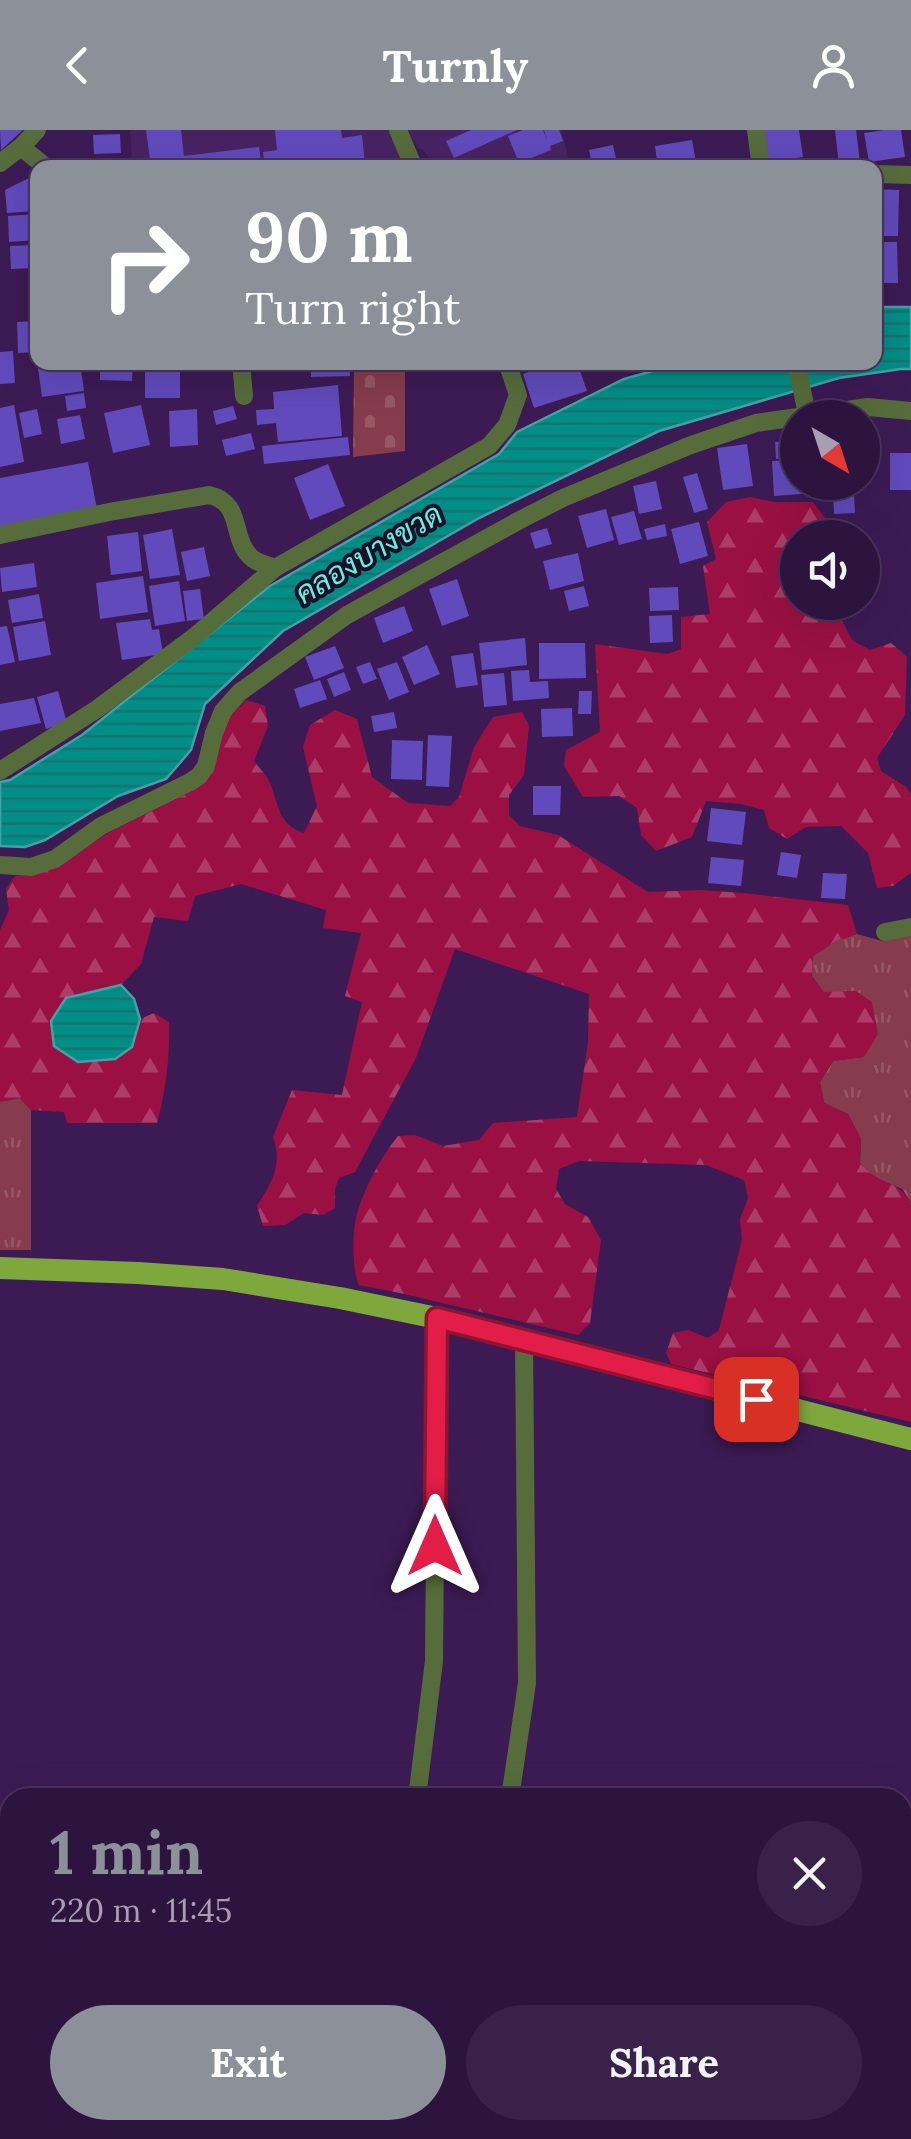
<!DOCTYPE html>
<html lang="en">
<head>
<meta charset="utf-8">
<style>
  body { margin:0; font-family:Lora,Sarabun,serif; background:#39214a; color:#f1f3f6; height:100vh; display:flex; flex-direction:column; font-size:38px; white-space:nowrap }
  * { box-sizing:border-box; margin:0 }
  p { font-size:32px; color:#a79eb0 }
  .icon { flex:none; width:55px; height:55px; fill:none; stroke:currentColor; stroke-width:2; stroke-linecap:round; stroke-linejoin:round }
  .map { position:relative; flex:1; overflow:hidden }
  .side { position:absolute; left:0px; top:1658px; width:912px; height:352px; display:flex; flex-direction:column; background:#2d143f; border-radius:30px 30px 0 0; box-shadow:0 10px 40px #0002,0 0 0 2px #483359 }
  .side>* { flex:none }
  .banner { position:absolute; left:30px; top:30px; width:852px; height:210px; border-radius:20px; box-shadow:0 10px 40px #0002,0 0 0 2px #483359; background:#8c9099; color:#fff; overflow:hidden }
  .needle { width:65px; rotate:141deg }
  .controls { position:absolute; left:780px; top:270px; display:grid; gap:20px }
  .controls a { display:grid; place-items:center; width:100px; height:100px; border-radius:50%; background:#2d143f; box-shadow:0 10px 40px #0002,0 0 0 2px #483359; font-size:50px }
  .pin { position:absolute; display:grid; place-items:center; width:85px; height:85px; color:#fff; margin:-42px; border-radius:20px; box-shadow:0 5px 15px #0006 }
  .me { position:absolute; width:110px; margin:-55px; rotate:0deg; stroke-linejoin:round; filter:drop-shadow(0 0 8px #0008) }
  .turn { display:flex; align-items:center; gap:35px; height:210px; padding:0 50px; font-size:45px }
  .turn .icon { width:130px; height:130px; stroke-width:2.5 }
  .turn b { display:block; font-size:70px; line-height:85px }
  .round { display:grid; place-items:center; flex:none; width:105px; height:105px; border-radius:52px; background:#39214a }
  .headline { display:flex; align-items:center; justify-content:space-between; height:170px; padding:0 50px }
  h1 { font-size:60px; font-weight:800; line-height:75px; color:#8c9099 }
  .primary-button { display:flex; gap:20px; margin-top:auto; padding:20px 50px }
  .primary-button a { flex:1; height:115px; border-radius:60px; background:#8c9099; color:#fff; font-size:40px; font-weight:800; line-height:115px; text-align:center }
  .primary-button a+a { background:#39214a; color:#f1f3f6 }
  header { display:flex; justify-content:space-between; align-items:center; height:130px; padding:0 50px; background:#8c9099; color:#fff; font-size:45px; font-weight:800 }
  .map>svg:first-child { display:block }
</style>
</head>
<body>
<header><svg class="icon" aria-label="back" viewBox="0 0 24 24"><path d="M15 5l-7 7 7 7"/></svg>Turnly<svg class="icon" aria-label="person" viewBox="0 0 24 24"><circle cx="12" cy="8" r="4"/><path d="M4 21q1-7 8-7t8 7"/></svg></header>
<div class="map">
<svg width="911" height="2009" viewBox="0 0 911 2009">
  <defs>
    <pattern id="grass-tufts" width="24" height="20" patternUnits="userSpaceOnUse" patternTransform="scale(2.5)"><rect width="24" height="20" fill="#863c4d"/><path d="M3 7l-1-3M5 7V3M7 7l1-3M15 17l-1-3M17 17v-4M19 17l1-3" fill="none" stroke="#975767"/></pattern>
    <pattern id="forest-firs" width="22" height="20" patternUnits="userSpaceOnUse" patternTransform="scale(2.5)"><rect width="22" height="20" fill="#9a1043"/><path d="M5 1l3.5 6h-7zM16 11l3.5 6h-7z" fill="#ac3d68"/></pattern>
    <pattern id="cemetery-stones" width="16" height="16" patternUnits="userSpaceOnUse" patternTransform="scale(2.5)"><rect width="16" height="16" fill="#863c4d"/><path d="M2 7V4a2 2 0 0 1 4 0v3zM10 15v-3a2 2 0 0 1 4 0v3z" fill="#975767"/></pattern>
    <pattern id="water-rules" width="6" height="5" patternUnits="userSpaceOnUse" patternTransform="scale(2.5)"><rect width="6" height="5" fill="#008e86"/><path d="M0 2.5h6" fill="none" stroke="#187271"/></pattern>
  </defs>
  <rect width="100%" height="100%" fill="#3c1b54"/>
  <g fill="#482363">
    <polygon points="130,0 391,0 404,26 384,38 124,38 123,29 132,27"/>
    <polygon points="408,0 561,0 571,37 435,37 423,20 418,18"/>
  </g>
  <g fill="url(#grass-tufts)">
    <polygon points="857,804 882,811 911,806 911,1072 902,1059 871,1046 860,1033 861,1009 848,984 824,973 820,952 833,931 863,927 856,861 824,863 812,846 813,826 836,811"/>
    <polygon points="20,968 31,980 31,1120 0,1120 0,972"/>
  </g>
  <g fill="url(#forest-firs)">
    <polygon points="750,367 774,372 813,372 829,393 827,407 798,408 798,472 833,473 852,510 870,520 891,513 907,527 905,585 877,628 881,641 906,657 911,664 911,743 893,756 877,758 868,723 841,696 806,697 787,709 769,698 764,680 741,674 706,671 692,707 656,721 641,705 637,678 619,666 583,667 564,636 566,620 600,602 595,514 667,524 681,519 681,487 710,484 703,436 716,429 707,392 726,372"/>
    <path d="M247,570l18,6 3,20 -14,35c5,7 12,13 15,20 10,22 8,44 35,52l13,-27 -14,-59 7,-22 25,-15 22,9 15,58 36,26 42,3 9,-9 15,-50 19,-30 29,-5 7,14 -5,49 -15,20v20l11,11 38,9 90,57 52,-2 43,3 105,12 9,29 -21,7 -23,15 -1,20 12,16 32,-1 16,11 6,32 -14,23 -31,4 -13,21 4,21 24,11 13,25 -1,24c18,22 36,16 51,39v220l-240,-58 -5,-11 7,-20 15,-3 20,8 11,-8 23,-90 -2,-21 8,-21 -4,-18 -38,-15 -127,-4 -20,8 -3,20 9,15 23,13 13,23 -11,83 -12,12 -178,-42 -41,-8c-7,-14 -7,-54 -2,-71 7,-25 24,-57 41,-78l17,-1 28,11 36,-6 14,-17 84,-6 11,-74 1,-49 -134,-45 -39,109 -61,114 -16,6 -4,11v19l-12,7 -19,-2 -19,12 -22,1 -6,-20c15,-25 26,-40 16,-69l19,-47 50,5 20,-93 -17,-6 16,-63 -38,-5 3,-18 -85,-26 -46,12 -7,25 -34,-4 -13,47 -20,21 -55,14 -15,22 3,24 24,17 54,-15 8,-28 14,-6 15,9c1,34 -3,68 -12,101h-90l-3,-11 -33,-2 -12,-12 -19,4v-172l9,-20 -3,-21 9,-13 19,-1 25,-10 49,-32 82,-41 16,-14 23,-61z"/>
  </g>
  <polygon fill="url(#cemetery-stones)" points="354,233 405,233 405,321 353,327"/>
  <g fill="url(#water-rules)" stroke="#44a2a7" stroke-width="2.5">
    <polygon points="875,177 911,177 911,239 901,239 839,248 659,301 479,388 283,501 205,574 191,620 166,649 118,666 45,710 25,717 0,716 0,652 10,650 82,605 270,456 499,324 517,302 624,249 681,233 875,232"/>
    <polygon points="121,855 134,869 140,889 132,917 115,929 78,932 54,916 51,891 66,868"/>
  </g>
  <g fill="#614abb">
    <polygon points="0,0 23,0 1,20"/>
    <polygon points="146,0 181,0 184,26 259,17 262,38 151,38"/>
    <polygon points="275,0 341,0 342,8 362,5 365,35 346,38 265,38 263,22 277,20"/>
    <polygon points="471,0 517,0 454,28 446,11"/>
    <polygon points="523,0 543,0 547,10 544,0 559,0 563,11 550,16 551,20 519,33 508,6"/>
    <polygon points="763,0 799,0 803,27 768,32"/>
    <polygon points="835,0 856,0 860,33 839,35"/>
    <polygon points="884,0 901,0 905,27 869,32 864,3"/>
    <polygon points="120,4 121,23 94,24 93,5"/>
    <polygon points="692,10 697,38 658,38 655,16"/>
    <polygon points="613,15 618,38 593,38 589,20"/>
    <polygon points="33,46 35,81 7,83 5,60"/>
    <polygon points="875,59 899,60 898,106 875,106"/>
    <polygon points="35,84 37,110 9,112 8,86"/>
    <polygon points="875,112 897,112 898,153 875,153"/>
    <polygon points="36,115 37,138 11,139 10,116"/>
    <polygon points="38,191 38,222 18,223 17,192"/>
    <polygon points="13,221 15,253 0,254 0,222"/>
    <polygon points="72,232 80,232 84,261 42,267 38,238"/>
    <polygon points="100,232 133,232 132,251 100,250"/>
    <rect x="145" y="232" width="35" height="36"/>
    <polygon points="311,232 349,232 350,246 311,247"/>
    <polygon points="556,232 577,232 587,261 534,278 523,244"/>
    <polygon points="338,255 342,306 278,312 276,293 257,295 256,280 274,279 273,262"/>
    <polygon points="84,263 86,278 67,281 65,266"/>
    <polygon points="14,275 24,332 0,337 0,278"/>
    <polygon points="141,275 150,315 113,323 104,283"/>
    <polygon points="233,276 237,289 216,295 213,281"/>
    <polygon points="37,279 42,304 24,308 19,283"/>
    <polygon points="197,279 198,315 170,317 169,281"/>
    <polygon points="80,285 85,309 61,314 57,289"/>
    <polygon points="251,303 255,319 226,326 222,310"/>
    <polygon points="348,307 350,325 264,334 262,316"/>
    <polygon points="862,308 878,308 879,338 862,338"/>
    <polygon points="798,310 798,327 776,329 775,312"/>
    <polygon points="747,314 753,356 723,360 717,318"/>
    <rect x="890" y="323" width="21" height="37"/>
    <polygon points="798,330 798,352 814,352 815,363 774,366 772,331"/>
    <polygon points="88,332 97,379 0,398 0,348"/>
    <polygon points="328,334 345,376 310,390 294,348"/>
    <polygon points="697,343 708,379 694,383 683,347"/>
    <polygon points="656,351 662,379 639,384 633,356"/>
    <polygon points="854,362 855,383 834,384 833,363"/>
    <polygon points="606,379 614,410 587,418 578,386"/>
    <polygon points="634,381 642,409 619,415 611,387"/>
    <polygon points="699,392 708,426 680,434 671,399"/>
    <polygon points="665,394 667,406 647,410 644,399"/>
    <polygon points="547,398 552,414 535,419 530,403"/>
    <polygon points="172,399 180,445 150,449 143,405"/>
    <polygon points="138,402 142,441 111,445 107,406"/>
    <polygon points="204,417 210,446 187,451 181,422"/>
    <polygon points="578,423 584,451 550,460 543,431"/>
    <polygon points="34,433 37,457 2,462 0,438"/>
    <polygon points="143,446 148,482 100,489 96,453"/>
    <polygon points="457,449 469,486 442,496 429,459"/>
    <polygon points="179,451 185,491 155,496 149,456"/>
    <polygon points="584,456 589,476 569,481 564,461"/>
    <polygon points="678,457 679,480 650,481 649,458"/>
    <polygon points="200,459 204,489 187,491 183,461"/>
    <polygon points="39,464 43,488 12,493 8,470"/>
    <polygon points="404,476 413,501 383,513 374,488"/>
    <polygon points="672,485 673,512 650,513 649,486"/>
    <polygon points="150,489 152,500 159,499 163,524 122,530 116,493"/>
    <polygon points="45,491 51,525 19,531 13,497"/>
    <polygon points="7,496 15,532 0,535 0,497"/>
    <polygon points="525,508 527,535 482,540 479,513"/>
    <polygon points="539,513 585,513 586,548 539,549"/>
    <polygon points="427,515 440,544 414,555 402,527"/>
    <polygon points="335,516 344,538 314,550 305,527"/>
    <polygon points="473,523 478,555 456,558 451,526"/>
    <polygon points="370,532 377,549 363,554 356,537"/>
    <polygon points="397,532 409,562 389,570 377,539"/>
    <polygon points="529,540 530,552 548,551 549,568 513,571 511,541"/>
    <polygon points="344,542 351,560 334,567 327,549"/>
    <polygon points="504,543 507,575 484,577 481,545"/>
    <polygon points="320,550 327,569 300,578 294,559"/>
    <polygon points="58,561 67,593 46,599 37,567"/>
    <polygon points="579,561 592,561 591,584 578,584"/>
    <polygon points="34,568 41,593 0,601 0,574"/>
    <polygon points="572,578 573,606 542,607 541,579"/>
    <polygon points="394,582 397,598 374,602 371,586"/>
    <polygon points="428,605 452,606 449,657 426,656"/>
    <polygon points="392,610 423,611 422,650 391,649"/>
    <polygon points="533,656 561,656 560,685 533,685"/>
    <polygon points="711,678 746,682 742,715 707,711"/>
    <polygon points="781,722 801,725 797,748 777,745"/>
    <polygon points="711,727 744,730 741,756 708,753"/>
    <polygon points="823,743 847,744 845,769 821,768"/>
  </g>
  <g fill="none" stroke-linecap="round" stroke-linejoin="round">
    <g stroke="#576c3b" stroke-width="18">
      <polyline points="398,0 414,38"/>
      <polyline points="756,0 761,38"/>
      <polyline points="21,17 47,38"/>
      <polyline points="0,33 21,17 37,0"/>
      <polyline points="875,44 911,45"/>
      <polyline points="241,232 244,266"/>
      <polyline points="796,232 807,284"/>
      <path d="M0,405l114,-24 95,-16c36,8 20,45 44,64 6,4 16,7 22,9"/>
      <polyline points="0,641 97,579 194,507 275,438 489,316 507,295 518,265 507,232"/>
      <polyline points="0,735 31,737 55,729 101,696 190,652 199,646 206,636 214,603 223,581 240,562 347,485 518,391 563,368 691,315 756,293 868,277 911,281"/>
      <polyline points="885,802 911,797"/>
      <polyline points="417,1668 434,1531 437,1188"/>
      <polyline points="510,1668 527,1553 524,1210"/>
      <polyline points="374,2009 375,2000"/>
      <polyline points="459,2009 461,2000"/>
    </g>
    <polyline stroke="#7fa83c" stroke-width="22" points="0,1138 138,1143 223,1149 340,1168 437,1188 911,1309"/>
  </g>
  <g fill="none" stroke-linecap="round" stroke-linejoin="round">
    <g stroke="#92132f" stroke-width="25">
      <polyline id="route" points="435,1416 437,1188 756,1269"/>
    </g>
    <use href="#route" stroke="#e11d48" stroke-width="18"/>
  </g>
  <g text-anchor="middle" stroke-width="8" stroke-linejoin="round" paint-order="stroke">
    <g font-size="30" font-style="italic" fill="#66eee2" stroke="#1c0f28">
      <text transform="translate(369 424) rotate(-31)" y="10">คลองบางขวด</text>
    </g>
  </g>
</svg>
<div class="controls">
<a><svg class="needle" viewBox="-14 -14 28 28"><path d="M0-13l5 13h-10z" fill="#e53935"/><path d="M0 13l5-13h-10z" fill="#a79eb0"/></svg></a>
<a><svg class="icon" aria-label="sound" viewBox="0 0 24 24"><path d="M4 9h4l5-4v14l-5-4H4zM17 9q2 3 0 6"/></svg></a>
</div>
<div class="pin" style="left:756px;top:1269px;background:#d93025"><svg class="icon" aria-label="arrive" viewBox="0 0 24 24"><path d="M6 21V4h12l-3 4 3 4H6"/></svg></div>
<svg class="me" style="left:435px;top:1416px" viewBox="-20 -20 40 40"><path d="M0-17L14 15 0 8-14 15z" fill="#e11d48" stroke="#fff" stroke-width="4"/></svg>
<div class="banner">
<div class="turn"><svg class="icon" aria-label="right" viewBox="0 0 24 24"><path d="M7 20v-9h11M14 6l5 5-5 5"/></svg><div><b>90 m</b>Turn right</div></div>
</div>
<section class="side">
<div class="headline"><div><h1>1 min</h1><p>220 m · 11:45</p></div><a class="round"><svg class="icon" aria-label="close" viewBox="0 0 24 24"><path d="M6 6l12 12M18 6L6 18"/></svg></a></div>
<div class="primary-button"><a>Exit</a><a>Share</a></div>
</section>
</div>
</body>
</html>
